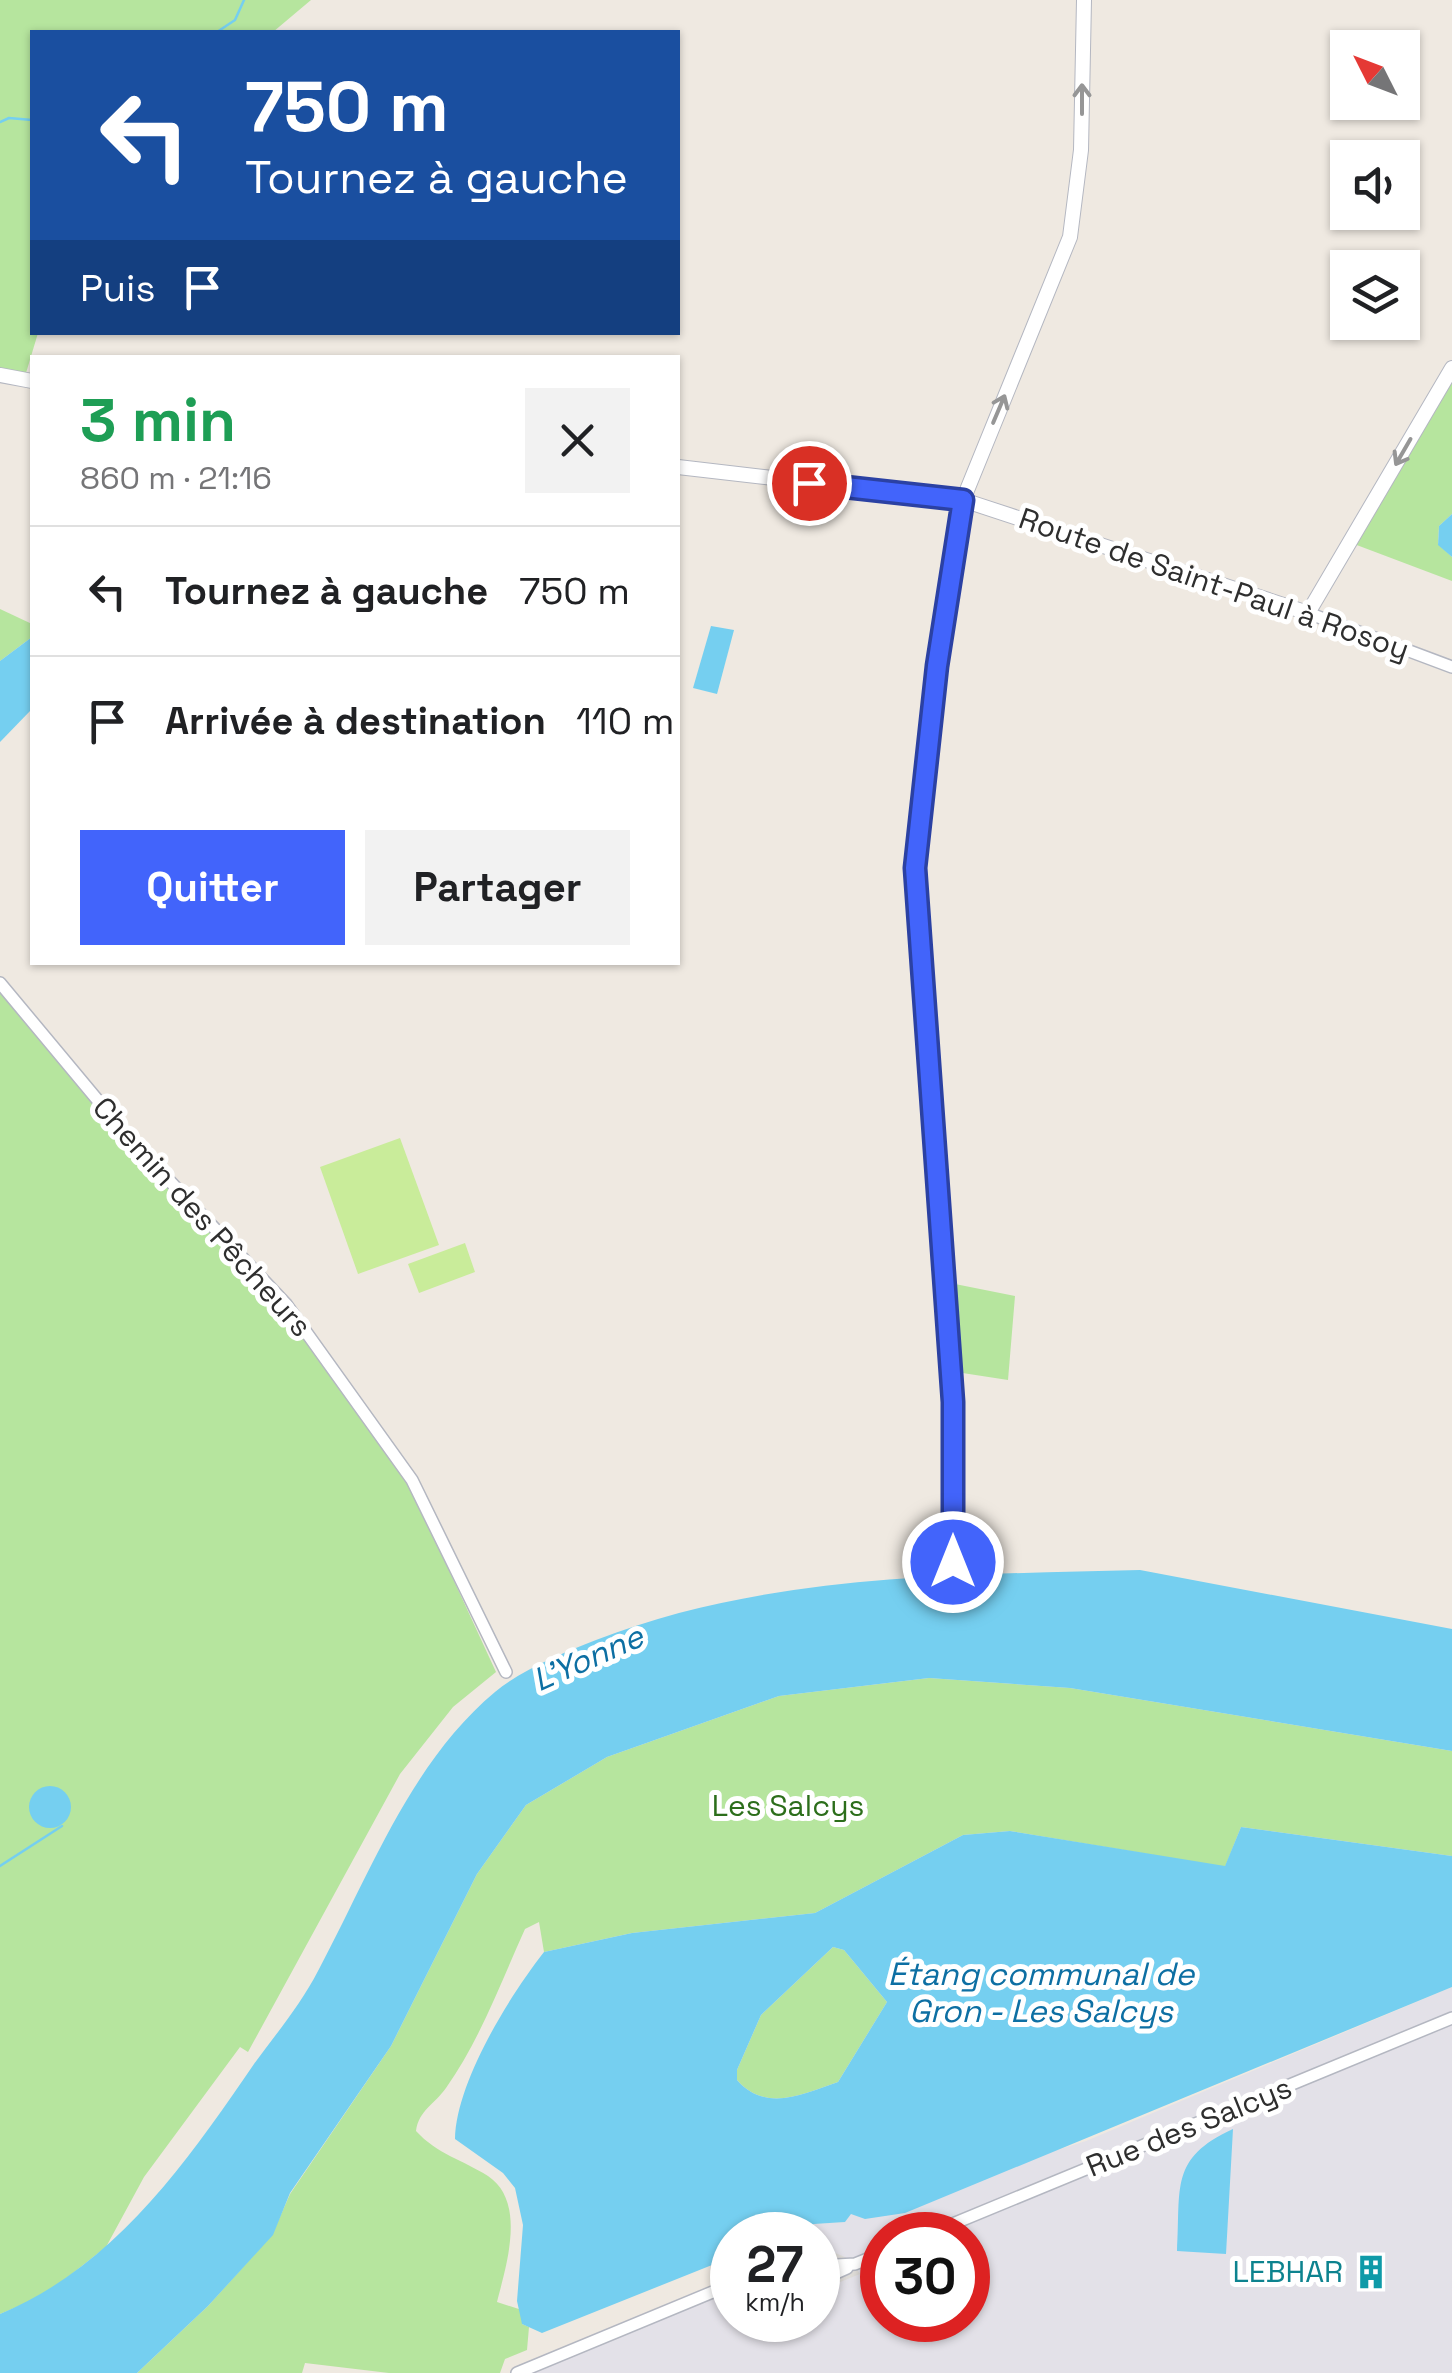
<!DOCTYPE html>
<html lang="fr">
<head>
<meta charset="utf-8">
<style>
  body { margin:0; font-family:"Space Grotesk",sans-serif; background:#f2f2f2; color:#202124; height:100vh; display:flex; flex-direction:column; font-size:38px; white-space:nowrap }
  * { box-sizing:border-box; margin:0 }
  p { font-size:32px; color:#757577 }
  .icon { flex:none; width:55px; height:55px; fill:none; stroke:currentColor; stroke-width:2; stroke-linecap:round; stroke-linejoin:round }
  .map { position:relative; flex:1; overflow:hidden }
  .details { position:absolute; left:30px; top:355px; width:650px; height:610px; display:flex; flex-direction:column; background:#fff; border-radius:0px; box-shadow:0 2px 8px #0004 }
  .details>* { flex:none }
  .top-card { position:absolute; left:30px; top:30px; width:650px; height:305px; border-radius:0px; box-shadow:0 2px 8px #0004; background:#1a4fa0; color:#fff; overflow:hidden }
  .needle { width:65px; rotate:312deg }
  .controls { position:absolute; left:1330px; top:30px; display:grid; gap:20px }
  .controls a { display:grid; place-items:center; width:90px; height:90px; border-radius:0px; background:#fff; box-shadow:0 2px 8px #0004; font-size:50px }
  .speed { position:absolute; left:710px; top:2212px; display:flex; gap:20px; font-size:50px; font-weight:700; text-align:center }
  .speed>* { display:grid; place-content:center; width:130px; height:130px; border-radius:50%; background:#fff; box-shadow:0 2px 8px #0004; line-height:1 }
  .speed small { font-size:25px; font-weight:400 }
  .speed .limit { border:15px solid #d22; background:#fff; color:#111 }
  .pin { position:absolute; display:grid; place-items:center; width:85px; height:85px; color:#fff; margin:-42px; border:5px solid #fff; border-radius:50%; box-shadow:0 2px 10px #0007 }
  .me { position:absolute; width:110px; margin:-55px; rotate:0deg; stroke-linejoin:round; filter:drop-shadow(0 0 8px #0008) }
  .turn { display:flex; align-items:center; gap:35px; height:210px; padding:0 50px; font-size:45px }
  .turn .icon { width:130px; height:130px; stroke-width:2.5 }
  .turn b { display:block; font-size:70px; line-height:85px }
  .then { display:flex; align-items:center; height:95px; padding:0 50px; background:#0003; gap:20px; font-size:38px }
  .round { display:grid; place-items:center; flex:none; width:105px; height:105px; border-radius:0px; background:#f2f2f2 }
  .overview { display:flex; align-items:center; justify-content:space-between; height:170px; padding:0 50px }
  h1 { font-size:60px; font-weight:600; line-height:75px; color:#1e9e55 }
  .action { display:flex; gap:20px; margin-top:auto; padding:20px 50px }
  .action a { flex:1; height:115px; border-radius:0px; background:#4264fb; color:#fff; font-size:40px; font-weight:600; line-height:115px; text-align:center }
  .action a+a { background:#f2f2f2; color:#202124 }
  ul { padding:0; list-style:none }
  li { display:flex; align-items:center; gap:30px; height:130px; padding:0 50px; border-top:2px solid #e0e0e0 }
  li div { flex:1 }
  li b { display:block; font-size:38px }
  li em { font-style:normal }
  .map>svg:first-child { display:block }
</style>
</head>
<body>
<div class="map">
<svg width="1452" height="2373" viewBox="0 0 1452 2373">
  <rect width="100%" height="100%" fill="#efe9e1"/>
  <path fill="#e3e1e8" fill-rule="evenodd" d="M1452,1987v386h-925l205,-85v32h86v-85h-14l10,-11 31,-2 5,-8 236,-73zM882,2235h86v85h-86z"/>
  <g fill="#b6e59e">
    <polygon points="0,0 311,0 273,32 32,32 32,332 38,333 26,373 0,369"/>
    <polygon points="1452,368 1452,514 1439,526 1438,544 1452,557 1452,581 1354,544"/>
    <polygon points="0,609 32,624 32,637 0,661"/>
    <polygon points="0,992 268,1286 408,1481 496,1672 453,1707 400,1774 248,2052 240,2047 144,2177 106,2247 45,2295 0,2314"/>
    <polygon points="950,1283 1015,1296 1008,1380 956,1372"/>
    <path d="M929,1678l141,10 382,63v105l-211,-29 -16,40 -215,-36 -47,4 -148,78 -183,20 -88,19 -5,-30 -14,7c-24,53 -45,111 -79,159 -12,17 -27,22 -30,43 21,23 47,29 72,45 39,26 18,90 9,126l25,8v14l7,3 -2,23 -22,9 -5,14h-111l-84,-10 -3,10h-165l71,-67 64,-71 18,-41 101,-148 86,-172 49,-69 81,-48 172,-61z"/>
    <path d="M833,1947l11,3 43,52 -49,80c-35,12 -72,31 -101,-2v-10l24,-55z"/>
  </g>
  <g fill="#c9ec9a">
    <polygon points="400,1138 439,1245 358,1274 320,1167"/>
    <polygon points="465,1243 475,1272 419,1293 408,1264"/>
  </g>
  <polygon fill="#dfdcd8" points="818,2246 850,2259 860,2274 818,2291"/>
  <g fill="#75cff0" fill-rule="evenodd">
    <polygon points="1452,514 1452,557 1438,545 1439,526"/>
    <polygon points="711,626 734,630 717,694 693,688"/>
    <polygon points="32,637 32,709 0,742 0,661"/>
    <path d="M1140,1570l312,59v122l-382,-63 -141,-10 -150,18 -172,61 -81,48 -49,69 -86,172 -101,147 -17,42 -65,71 -71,67h-137v-59c115,-48 186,-151 254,-250 22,-30 47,-60 64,-93 51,-95 92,-208 177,-279 28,-23 68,-39 101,-52 172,-67 362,-65 544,-70z"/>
    <circle cx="50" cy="1807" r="21"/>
    <path d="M1241,1827l211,29v131l-547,226 -40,6 -14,-5 -6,8 -31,2 -24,11h-58v22l-190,76 -20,-9 -5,-23 6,-76 -8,-37 -12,-15 -48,-34c1,-56 53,-141 89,-187l88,-19 183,-20 148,-78 47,-4 215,35zM833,1947l11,3 43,52 -49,80c-35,12 -72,31 -101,-2v-10l24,-55z"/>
    <path d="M1233,2129l-7,125 -49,-3c4,-63 -8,-93 56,-122z"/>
  </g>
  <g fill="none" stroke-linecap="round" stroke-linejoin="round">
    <g stroke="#75cff0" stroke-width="2.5">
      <polyline points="217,32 235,20 244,0"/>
      <polyline points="0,122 9,118 32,120"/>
      <polyline points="0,1866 62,1826"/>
    </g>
    <g stroke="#b4b7c1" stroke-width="14">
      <g id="minor">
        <polyline points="1308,613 1452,667"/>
        <polyline points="0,983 130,1139 286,1304 412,1480 506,1672"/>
        <polyline points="953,1562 953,1402 915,867 937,666 963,500"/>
        <polyline points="926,2235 1452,2018"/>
        <polyline points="818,2266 855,2264 882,2253"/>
        <polyline points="818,2281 847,2268"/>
        <polyline points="517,2373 732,2284"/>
      </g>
    </g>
    <g stroke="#b4b7c1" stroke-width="16">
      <g id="tertiary">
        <polyline points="0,375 32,381"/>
        <polyline points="678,467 963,500 1308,613 1452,368"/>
        <polyline points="963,500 1070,237 1081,150 1084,0"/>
      </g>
    </g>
    <use href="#minor" stroke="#fff" stroke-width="11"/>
    <use href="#tertiary" stroke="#fff" stroke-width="14"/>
  </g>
  <defs><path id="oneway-shaft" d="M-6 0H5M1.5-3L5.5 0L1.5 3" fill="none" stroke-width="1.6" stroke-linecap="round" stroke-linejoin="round" transform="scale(2.5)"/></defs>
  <g stroke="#969696">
    <use href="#oneway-shaft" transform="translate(1082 99) rotate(-90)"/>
    <use href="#oneway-shaft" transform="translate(999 409) rotate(-67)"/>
    <use href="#oneway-shaft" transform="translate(1403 452) rotate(120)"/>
  </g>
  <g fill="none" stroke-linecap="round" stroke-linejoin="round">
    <g stroke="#2b41a3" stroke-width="25">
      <polyline id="route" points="809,483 963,500 937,666 915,868 953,1402 953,1562"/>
    </g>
    <use href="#route" stroke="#4264fb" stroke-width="18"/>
  </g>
  <defs>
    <g id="building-bare" transform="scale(2.7)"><path d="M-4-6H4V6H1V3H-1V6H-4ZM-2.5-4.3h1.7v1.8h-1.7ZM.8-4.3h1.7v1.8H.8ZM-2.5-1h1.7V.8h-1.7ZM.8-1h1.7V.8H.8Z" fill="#0f9aa8" stroke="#fff" stroke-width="2.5" paint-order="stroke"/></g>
  </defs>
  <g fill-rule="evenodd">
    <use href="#building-bare" x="1371" y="2272"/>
  </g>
  <g text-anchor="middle" stroke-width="10" stroke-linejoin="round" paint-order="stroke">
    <g font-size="30" fill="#2e2e2e" stroke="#fff">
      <text transform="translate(1214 584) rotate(19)" y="10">Route de Saint-Paul à Rosoy</text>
      <text transform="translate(202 1217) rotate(48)" y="10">Chemin des Pêcheurs</text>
      <text transform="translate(1189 2127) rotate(-22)" y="10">Rue des Salcys</text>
    </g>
    <g font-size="30" fill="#2c6e1b" stroke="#fff">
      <text x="788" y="1816">Les Salcys</text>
    </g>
    <g font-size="30" fill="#0d838f" stroke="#fff" text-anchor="end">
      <text x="1343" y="2282">LEBHAR</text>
    </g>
    <g font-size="32" font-style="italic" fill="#0d6fa3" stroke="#fff">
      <text transform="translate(588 1658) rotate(-24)" y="11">L'Yonne</text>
      <text x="1041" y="1985">Étang communal de<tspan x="1041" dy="37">Gron - Les Salcys</tspan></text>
    </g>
  </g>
</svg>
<div class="controls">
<a><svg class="needle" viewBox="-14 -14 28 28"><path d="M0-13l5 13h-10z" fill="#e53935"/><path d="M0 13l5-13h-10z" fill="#757577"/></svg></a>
<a><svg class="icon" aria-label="sound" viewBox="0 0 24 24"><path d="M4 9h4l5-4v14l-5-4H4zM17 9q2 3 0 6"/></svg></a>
<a><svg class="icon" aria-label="layers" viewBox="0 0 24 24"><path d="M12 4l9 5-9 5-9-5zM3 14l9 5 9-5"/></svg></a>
</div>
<div class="speed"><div>27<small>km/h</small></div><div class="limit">30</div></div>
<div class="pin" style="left:809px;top:483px;background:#d93025"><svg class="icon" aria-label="arrive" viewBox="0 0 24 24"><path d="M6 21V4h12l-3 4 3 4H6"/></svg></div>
<svg class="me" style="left:953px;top:1562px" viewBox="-20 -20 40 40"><circle r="17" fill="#4264fb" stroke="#fff" stroke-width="3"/><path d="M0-11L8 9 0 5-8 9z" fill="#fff"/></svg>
<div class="top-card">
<div class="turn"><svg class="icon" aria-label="left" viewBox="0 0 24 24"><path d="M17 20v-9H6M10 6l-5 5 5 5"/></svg><div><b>750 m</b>Tournez à gauche</div></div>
<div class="then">Puis<svg class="icon" aria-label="arrive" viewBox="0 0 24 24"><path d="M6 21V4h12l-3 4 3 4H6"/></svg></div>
</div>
<section class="details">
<div class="overview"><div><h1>3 min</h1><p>860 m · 21:16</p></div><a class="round"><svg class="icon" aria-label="close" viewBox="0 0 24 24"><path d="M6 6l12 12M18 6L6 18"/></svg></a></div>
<ul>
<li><svg class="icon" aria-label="left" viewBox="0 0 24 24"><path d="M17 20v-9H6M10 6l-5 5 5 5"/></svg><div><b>Tournez à gauche</b></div><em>750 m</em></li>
<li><svg class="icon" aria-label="arrive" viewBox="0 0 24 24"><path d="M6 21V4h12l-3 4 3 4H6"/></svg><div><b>Arrivée à destination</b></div><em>110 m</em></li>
</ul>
<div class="action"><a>Quitter</a><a>Partager</a></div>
</section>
</div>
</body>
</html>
